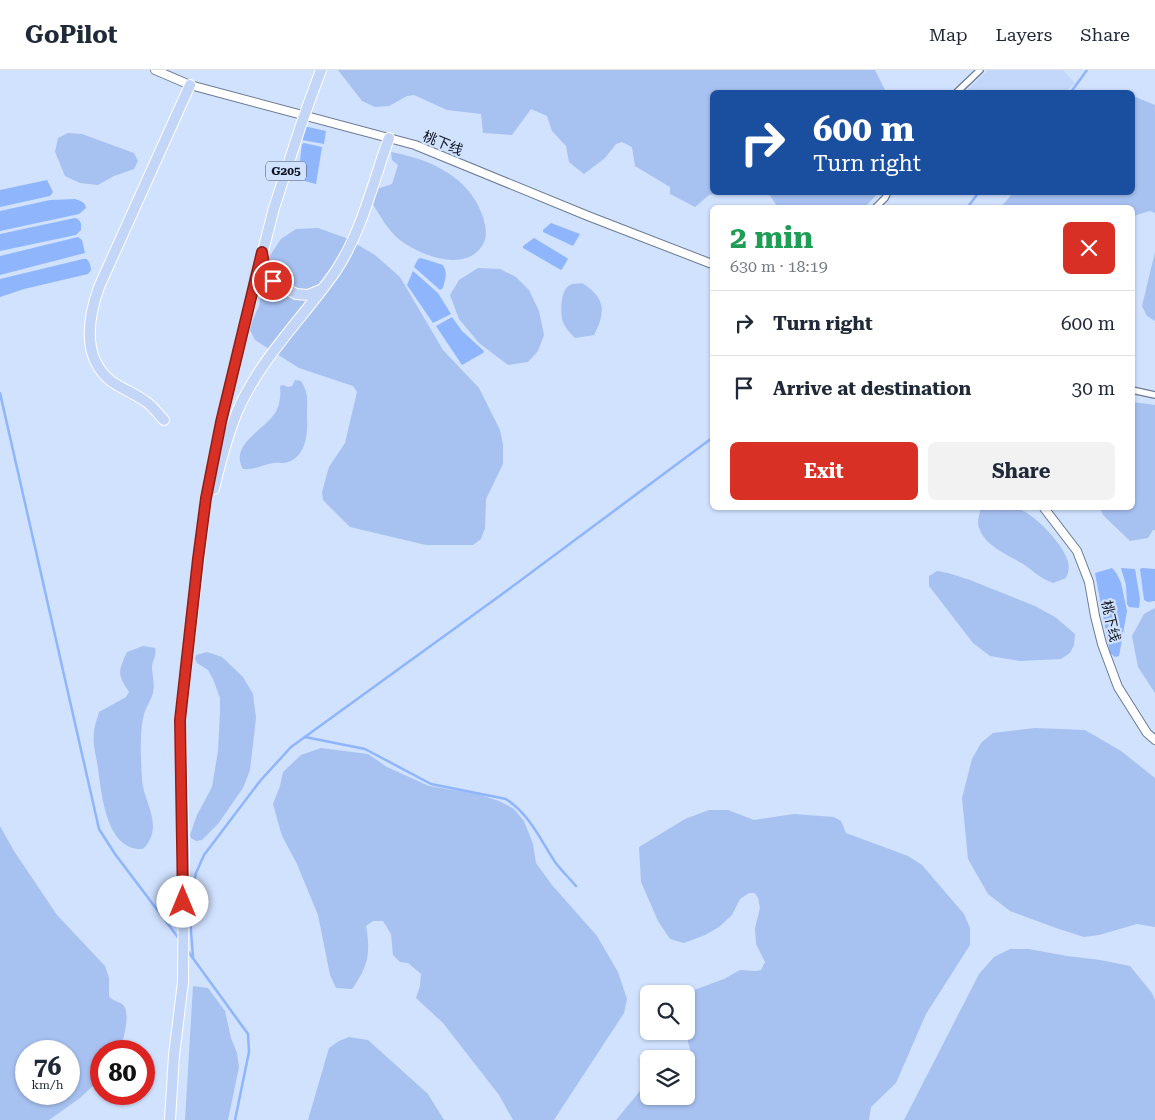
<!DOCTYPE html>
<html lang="en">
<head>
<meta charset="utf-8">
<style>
  body { margin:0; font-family:"Roboto Serif","Noto Sans SC",serif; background:#f2f2f3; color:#1f2937; height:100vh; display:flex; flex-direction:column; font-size:19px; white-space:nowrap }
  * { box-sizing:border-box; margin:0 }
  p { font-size:16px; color:#747a83 }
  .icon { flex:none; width:28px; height:28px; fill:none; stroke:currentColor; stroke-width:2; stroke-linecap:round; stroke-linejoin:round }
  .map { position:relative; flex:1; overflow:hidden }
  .panel { position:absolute; left:710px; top:135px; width:425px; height:305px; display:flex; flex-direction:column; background:#fff; border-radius:8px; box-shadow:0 1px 4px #0004 }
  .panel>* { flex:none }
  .guide { position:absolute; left:710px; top:20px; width:425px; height:105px; border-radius:8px; box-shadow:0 1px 4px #0004; background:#1a4fa0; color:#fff; overflow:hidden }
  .controls { position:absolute; left:640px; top:915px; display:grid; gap:10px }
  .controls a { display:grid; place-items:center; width:55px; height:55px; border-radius:8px; background:#fff; box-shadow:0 1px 4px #0004; font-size:25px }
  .speed { position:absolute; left:15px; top:970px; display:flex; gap:10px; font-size:25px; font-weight:700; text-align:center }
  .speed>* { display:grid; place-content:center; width:65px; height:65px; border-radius:50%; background:#fff; box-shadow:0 1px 4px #0004; line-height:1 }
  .speed small { font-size:12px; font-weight:400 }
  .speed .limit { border:8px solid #d22; background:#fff; color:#111 }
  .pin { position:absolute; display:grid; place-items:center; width:42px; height:42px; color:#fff; margin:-21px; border:2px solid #fff; border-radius:50%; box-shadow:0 1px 5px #0007 }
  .me { position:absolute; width:55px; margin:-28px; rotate:0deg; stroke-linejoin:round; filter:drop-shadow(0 0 4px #0008) }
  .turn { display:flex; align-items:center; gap:18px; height:105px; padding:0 20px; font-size:22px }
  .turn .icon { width:65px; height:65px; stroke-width:2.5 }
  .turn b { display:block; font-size:35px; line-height:42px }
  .round { display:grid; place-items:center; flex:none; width:52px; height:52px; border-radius:8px; background:#f2f2f3 }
  .summary { display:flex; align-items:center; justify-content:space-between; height:85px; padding:0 20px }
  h1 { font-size:30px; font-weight:700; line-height:38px; color:#1e9e55 }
  .cta { display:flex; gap:10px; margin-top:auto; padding:10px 20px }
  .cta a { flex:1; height:58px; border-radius:8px; background:#d93025; color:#fff; font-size:20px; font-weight:700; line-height:58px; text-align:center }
  .cta a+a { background:#f2f2f3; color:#1f2937 }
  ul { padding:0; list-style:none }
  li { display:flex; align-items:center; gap:15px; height:65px; padding:0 20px; border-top:1px solid #e0e1e3 }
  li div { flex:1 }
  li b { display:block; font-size:19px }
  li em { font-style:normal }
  header { display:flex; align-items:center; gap:30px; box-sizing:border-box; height:70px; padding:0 25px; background:#fff; border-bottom:1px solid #e0e1e3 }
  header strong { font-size:24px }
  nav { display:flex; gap:28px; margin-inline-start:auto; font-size:18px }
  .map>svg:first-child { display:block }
</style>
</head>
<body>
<header>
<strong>GoPilot</strong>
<nav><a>Map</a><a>Layers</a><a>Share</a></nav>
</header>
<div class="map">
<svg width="1155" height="1050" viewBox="0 0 1155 1050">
  <rect width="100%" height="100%" fill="#d1e2ff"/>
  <polygon fill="#c3d7fa" points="988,0 1063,0 1075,13 1066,22 965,22"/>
  <g fill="#a7c1f1" fill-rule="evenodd">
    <polygon points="338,0 875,0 886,22 712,22 712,122 721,123 709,125 695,137 670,124 670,117 635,96 632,77 622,72 616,74 605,88 584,104 569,92 566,76 552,61 547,46 531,39 512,65 483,63 481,44 447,40 414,25 407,26 389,36 375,37 362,31"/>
    <polygon points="1133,26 1155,35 1155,143 1150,141 1133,146 1132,138 1001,137 1013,123 1132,122"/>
    <polygon points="68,63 82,64 134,83 138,91 134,99 114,106 98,115 80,113 65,106 55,82 58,68"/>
    <path d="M391,82c39,7 79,25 92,65 3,10 5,20 -1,29 -18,27 -62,9 -82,-6 -12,-9 -20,-25 -28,-37l5,-14 15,-5 6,-19 -6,-5z"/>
    <polygon points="768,123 878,123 864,138 778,137"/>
    <polygon points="318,158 346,168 375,185 400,207 443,280 479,318 500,360 503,375 503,394 486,429 485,458 481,469 473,475 426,475 350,457 323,430 322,422 329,397 345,373 357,322 353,316 299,298 255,270 249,258 259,236 269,187 281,169 296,159"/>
    <polygon points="1155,182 1155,251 1147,246 1142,236"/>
    <polygon points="478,198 500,199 516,207 529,220 539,241 544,265 538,281 528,292 508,295 479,273 459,249 450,225 459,210"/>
    <path d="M582,213c24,15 24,29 12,52l-19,3c-5,-5 -9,-9 -12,-16 -3,-9 -3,-32 7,-37 3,-2 9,-1 12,-2z"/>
    <path d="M295,310l6,1c8,13 6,19 6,34 1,16 0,41 -19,47 -5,2 -10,0 -15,1 -11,2 -19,7 -30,6 -14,-24 20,-38 32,-56 5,-8 6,-18 5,-27l3,-1 5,2 4,-1z"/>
    <polygon points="1133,332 1155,335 1155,460 1153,460 1148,468 1130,471 1103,445 1100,438 1132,438"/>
    <path d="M981,438c9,-1 27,-3 35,0 17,4 46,35 51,51 3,7 2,12 -1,19l-13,5c-15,-6 -18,-11 -30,-19 -16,-10 -42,-19 -45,-41 0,-5 2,-11 3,-15z"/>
    <polygon points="937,501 948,503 970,510 1035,536 1055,547 1075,564 1074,575 1070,583 1061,589 1020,591 990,586 973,573 929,516 929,506"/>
    <polygon points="1155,538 1155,623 1138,597 1132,566 1144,544"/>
    <path d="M143,576l12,2c2,6 -2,11 -3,18 0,9 3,18 1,27 -2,7 -7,14 -9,21 -5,19 -3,46 -2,66 2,24 23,46 1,69 -37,2 -41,-54 -45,-80 -1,-11 -6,-24 -4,-35 0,-7 3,-15 5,-22l27,-15 3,-5c-12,-18 -11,-20 -2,-40z"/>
    <polygon points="207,582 222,587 243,607 253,624 256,648 250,700 243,718 218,754 202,770 196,771 191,768 190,765 197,745 212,717 218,681 220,642 220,628 213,609 208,600 197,593 195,589 196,585"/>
    <polygon points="1035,658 1085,660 1121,681 1155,708 1155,857 1137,854 1099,865 1084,867 1056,858 1010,841 988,824 968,789 962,728 972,689 981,673 993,663"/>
    <path d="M321,678l47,6 19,13 42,19 48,8 22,7 15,8 10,12 9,23 3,19 16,22 45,51 21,36 9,27 -3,14 -70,107h-41l-14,-25 -56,-72 -27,-25 4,-12 1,-12 -13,-11 -8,-1 -7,-7 -2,-21 -8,-13h-10l-7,5c5,27 2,41 -14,63l-16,-1 -6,-13 -12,-60 -21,-51 -15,-28 -9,-32 7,-18 3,-14 18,-17z"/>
    <polygon points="709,740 728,740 754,750 794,744 834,747 841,751 846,763 908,786 922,795 964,844 970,858 970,875 926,944 896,1013 871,1037 869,1050 616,1050 645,1015 649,1005 649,1026 686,1026 686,997 691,995 693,990 685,961 689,927 694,920 724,909 740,900 756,901 761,900 765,892 756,874 755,858 760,838 758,828 755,823 749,823 740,829 732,845 719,857 705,865 684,873 670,869 658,851 641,812 639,777 685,749"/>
    <path d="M0,756l14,25 43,64 48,51 4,12v18c4,5 8,5 13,8 10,7 1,38 -3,47h-18v27l-21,20 -31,22h-49zM26,981h43v43h-43z"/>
    <polygon points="1010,879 1029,879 1067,886 1100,890 1130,896 1152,923 1155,930 1155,1050 904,1050 979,904 994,887"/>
    <polygon points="193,916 208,918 225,941 231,968 237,983 239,997 228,1050 185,1050"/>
    <polygon points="349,967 368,970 428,1024 444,1050 308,1050 329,978 339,971"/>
  </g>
  <g fill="#8fb5fd">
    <polygon points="304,56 326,61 324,74 302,70"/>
    <polygon points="304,73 322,77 316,114 301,110 298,107 302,74"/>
    <polygon points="47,110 53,122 50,126 0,137 0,120"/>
    <path d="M75,129c6,2 10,3 11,9l-7,6 -79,17v-20l50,-11z"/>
    <polygon points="75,148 78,149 81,153 81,160 76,165 0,181 0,164"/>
    <polygon points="551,153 580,164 573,176 543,162 543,160"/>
    <polygon points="78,167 82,170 85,183 0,205 0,186"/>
    <polygon points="534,168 567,188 568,189 562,199 561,200 523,178 523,176"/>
    <path d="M421,188l22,7c5,9 2,14 0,23l-3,2 -26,-23 4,-8z"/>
    <polygon points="83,189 87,189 90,194 91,200 88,204 24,219 0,227 0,209"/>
    <polygon points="413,201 438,223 451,244 433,253 407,215"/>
    <polygon points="452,247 462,261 484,281 483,283 462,295 436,256"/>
    <polygon points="1112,498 1117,504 1121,513 1127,541 1119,586 1115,587 1110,583 1095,503"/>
    <polygon points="1121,498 1135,499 1140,529 1139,538 1129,537 1127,534 1126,515"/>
    <polygon points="1142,498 1155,499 1155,531 1148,532 1144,530 1140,499"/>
  </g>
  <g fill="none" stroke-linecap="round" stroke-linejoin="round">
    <g stroke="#8fb5fd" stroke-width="2.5">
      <polyline points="1071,22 1087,0"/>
      <polyline points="967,138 979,122"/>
      <polyline points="0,323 99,759 115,784 180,870"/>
      <path d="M305,667l60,12 66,35 75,15c24,16 34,40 49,63 6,8 14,16 21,24"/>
      <polyline points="187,880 248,964 249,982 235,1050"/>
      <polyline points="193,887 189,835 196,803 204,785 260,711 291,677 505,522 712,368"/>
    </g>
    <g stroke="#6a7993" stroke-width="8">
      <g id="minor">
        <polyline points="957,22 980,0"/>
        <polyline points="875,138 885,128 888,122"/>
        <polyline points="1132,320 1155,325"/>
      </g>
    </g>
    <g stroke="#6a7993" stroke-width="10">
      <g id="secondary">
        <polyline points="155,0 190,15 415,75 588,146 712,194"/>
        <polyline points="1044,438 1077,481 1089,512 1095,546 1102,574 1118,617 1147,663 1155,670"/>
      </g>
    </g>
    <g stroke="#fff" stroke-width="12">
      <g id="trunk">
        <polyline points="311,27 321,0"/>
        <polyline points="263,186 265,199 273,211 296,224 308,225 320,220"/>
        <path d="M164,350c-6,-6 -12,-15 -19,-19 -11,-8 -23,-12 -34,-20 -30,-24 -23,-63 -12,-94l91,-202"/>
        <path d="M214,419c6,-26 13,-52 23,-77 22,-52 66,-94 98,-140 27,-40 38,-90 54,-134"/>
        <polyline points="170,1050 174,985 183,912 184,779 180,650 206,428 221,352 263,181 274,138 302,52"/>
      </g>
    </g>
    <use href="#minor" stroke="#fff" stroke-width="5.5"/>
    <use href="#secondary" stroke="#fff" stroke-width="8"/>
    <use href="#trunk" stroke="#c3d6f8" stroke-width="10"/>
    <g stroke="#fff" stroke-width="12" stroke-linecap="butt">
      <polyline id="trunk-bridge" points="302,52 311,27"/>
    </g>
    <use href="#trunk-bridge" stroke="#c3d6f8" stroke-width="10"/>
  </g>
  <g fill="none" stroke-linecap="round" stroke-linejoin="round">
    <g stroke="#8d1f18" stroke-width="12">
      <polyline id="route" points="183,832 180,650 198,489 206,428 221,352 262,182 265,199 273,211"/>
    </g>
    <use href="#route" stroke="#d93025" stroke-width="9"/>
  </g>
  <g text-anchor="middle" stroke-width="4.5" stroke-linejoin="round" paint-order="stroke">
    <rect fill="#d1e2ff" stroke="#485161" stroke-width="1" x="266" y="91.5" width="40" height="19" rx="4"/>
    <g font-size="12" font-weight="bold" fill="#0e131d">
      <text x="286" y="105">G205</text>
    </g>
    <g font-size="14" fill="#0e131d" stroke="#d1e2ff">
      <text transform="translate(443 73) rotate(22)" y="5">桃下线</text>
      <text transform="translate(1111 551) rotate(77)" y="5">桃下线</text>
    </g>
  </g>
</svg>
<div class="controls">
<a><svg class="icon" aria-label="search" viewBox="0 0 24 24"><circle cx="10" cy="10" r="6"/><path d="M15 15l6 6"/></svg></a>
<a><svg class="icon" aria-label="layers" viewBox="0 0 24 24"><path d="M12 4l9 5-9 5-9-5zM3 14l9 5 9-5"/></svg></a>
</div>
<div class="speed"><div>76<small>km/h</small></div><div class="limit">80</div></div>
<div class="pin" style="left:273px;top:211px;background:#d93025"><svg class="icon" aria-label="arrive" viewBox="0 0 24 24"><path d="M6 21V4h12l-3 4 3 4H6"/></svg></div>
<svg class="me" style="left:183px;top:832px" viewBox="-20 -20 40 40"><circle r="19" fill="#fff"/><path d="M0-13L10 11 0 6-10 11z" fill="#d93025"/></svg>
<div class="guide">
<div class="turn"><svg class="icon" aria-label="right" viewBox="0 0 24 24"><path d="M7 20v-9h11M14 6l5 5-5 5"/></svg><div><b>600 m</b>Turn right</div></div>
</div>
<section class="panel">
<div class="summary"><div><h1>2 min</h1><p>630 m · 18:19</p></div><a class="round" style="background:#d93025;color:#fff"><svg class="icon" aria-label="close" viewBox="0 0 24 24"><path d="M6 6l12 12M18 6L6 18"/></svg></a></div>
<ul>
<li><svg class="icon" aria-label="right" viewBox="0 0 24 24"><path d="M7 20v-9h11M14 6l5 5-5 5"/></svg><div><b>Turn right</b></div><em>600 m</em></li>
<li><svg class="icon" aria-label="arrive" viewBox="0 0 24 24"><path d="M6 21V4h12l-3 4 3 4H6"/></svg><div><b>Arrive at destination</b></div><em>30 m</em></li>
</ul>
<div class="cta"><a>Exit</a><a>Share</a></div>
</section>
</div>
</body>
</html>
